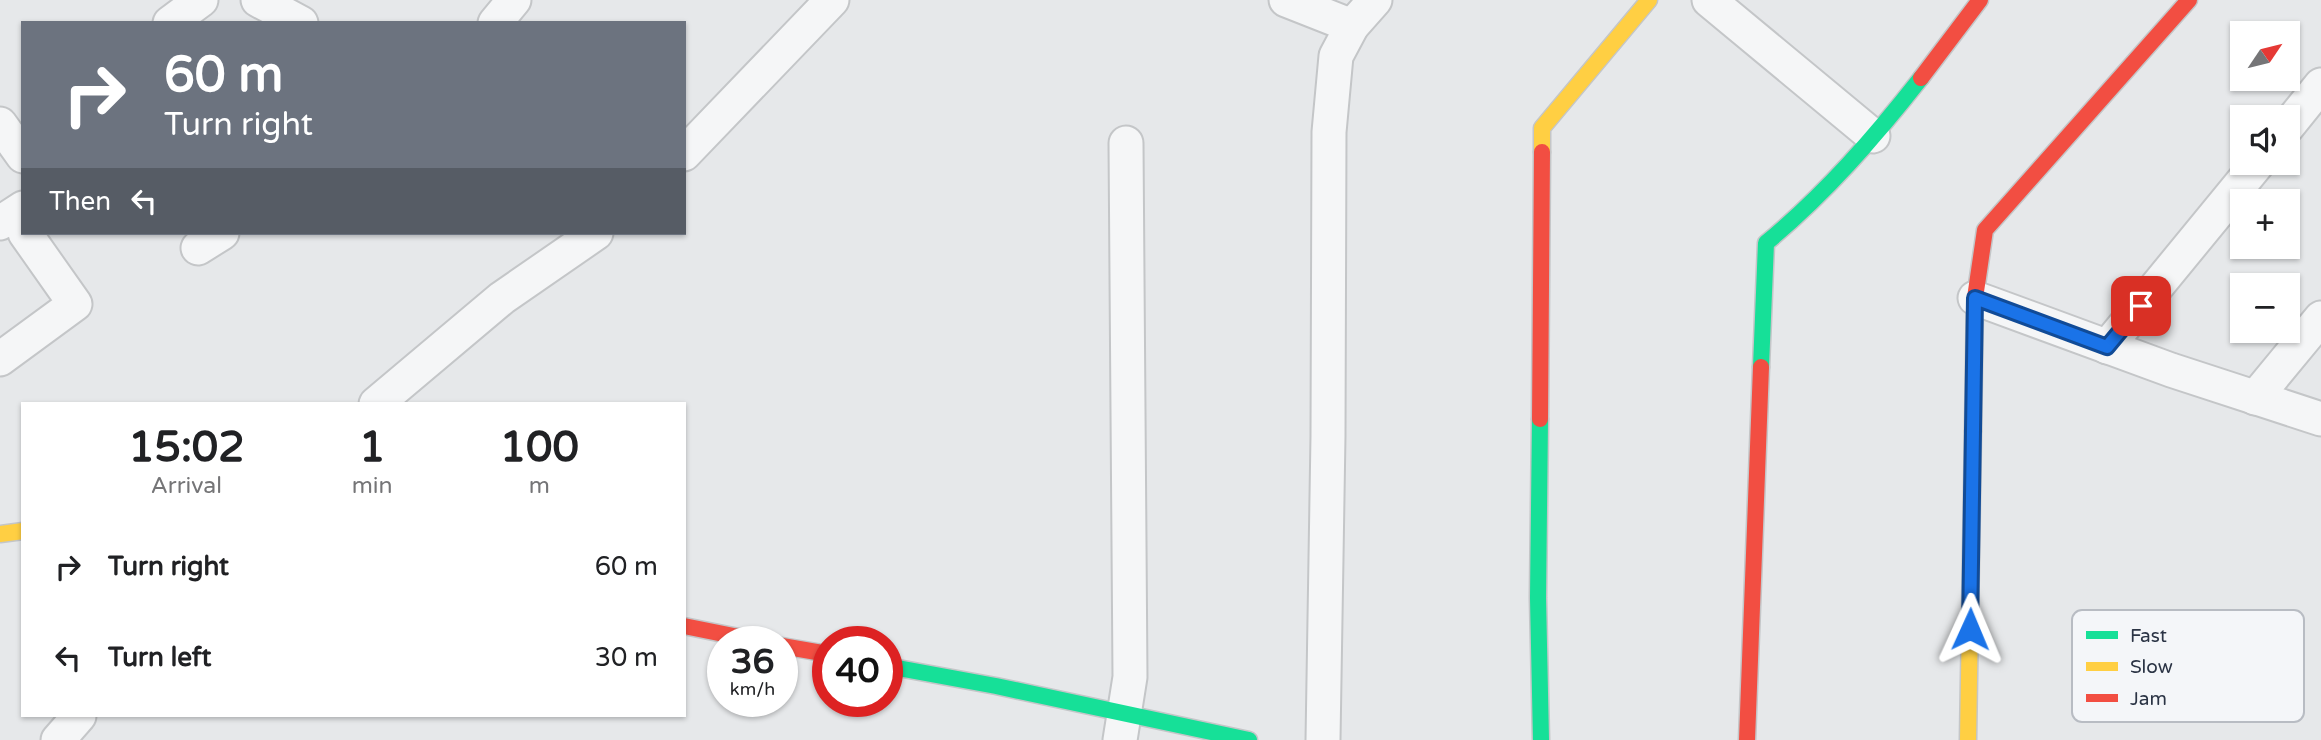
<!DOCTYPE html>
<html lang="en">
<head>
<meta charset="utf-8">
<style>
  body { margin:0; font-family:"Varela Round",sans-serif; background:#f2f2f2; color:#202124; height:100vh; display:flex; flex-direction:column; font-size:26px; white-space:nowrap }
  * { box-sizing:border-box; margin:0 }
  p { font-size:23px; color:#757577 }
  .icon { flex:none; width:38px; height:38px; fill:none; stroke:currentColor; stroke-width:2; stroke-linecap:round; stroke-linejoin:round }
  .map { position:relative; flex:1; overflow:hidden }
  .sheet { position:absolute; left:21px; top:402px; width:665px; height:315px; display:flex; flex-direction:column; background:#fff; border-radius:0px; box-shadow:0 2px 5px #0004 }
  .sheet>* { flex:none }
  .hud { position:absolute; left:21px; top:21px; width:665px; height:214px; border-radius:0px; box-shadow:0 2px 5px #0004; background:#6c737f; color:#fff; overflow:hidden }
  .needle { width:46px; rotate:55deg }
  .tools { position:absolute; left:2230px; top:21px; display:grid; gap:14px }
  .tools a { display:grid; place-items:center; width:70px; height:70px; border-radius:0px; background:#fff; box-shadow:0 2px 5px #0004; font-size:35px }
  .speed { position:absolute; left:707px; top:626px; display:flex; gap:14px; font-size:35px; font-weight:700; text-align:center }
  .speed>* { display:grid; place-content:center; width:91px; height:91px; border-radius:50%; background:#fff; box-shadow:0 2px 5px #0004; line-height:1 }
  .speed small { font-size:18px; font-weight:400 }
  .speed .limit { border:10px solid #d22; background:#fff; color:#111 }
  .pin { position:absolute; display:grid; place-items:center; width:60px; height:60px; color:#fff; margin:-30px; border-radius:14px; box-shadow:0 4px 10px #0006 }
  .me { position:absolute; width:77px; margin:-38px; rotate:1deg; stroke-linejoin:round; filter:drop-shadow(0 0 5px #0008) }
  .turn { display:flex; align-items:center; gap:24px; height:147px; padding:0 28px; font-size:32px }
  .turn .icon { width:91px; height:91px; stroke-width:2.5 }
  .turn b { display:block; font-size:49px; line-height:60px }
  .then { display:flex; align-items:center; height:66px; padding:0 28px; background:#0003; gap:14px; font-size:26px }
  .eta { display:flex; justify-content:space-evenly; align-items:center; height:119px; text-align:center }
  .eta b { font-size:42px; font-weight:800; line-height:49px }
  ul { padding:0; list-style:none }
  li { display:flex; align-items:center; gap:21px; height:91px; padding:0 28px }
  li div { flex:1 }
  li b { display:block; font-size:26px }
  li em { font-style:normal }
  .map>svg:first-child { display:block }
</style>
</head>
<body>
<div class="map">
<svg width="2321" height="740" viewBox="0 0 2321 740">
  <rect width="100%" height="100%" fill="#e6e8ea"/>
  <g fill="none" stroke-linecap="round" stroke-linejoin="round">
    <g stroke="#c4c6c8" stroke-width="37">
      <g id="street">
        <polyline points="258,0 301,23"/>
        <polyline points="1286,0 1352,26"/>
        <polyline points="1709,0 1873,136"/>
        <polyline points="170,23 201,0"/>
        <polyline points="495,23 514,0"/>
        <polyline points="0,124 23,156"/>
        <polyline points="2287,127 2321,85"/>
        <polyline points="684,154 832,0"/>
        <polyline points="0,223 23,208"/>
        <polyline points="198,248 222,233"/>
        <polyline points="1975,298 2171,370 2321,419"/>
        <polyline points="2107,347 2258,163"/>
        <polyline points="0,359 75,304 25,233"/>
        <polyline points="2255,398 2321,318"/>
        <polyline points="376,404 502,298 596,233"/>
        <polyline points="58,740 79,716"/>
        <polyline points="1120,740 1130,677 1126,143"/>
        <polyline points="1323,740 1328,436 1329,132 1336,56 1352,26 1375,0"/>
      </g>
    </g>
    <g stroke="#c4c6c8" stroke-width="19">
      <g id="fast">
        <path d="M1761,367l5,-124c59,-49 108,-105 155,-165"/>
        <polyline points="1540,419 1538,598 1541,740"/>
        <polyline points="887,666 996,686 1249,740"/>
      </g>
    </g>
    <g stroke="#c4c6c8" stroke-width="19">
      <g id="slow">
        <polyline points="1542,152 1542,128 1649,0"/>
        <polyline points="0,534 23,531"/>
        <polyline points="1968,740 1973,431"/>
      </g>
    </g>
    <g stroke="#c4c6c8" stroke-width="19">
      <g id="jam">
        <polyline points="1921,78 1980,0"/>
        <polyline points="1540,419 1542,152"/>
        <polyline points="1973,431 1975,298 1985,230 2189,0"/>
        <polyline points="684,626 763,642"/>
        <polyline points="782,646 828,654"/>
        <polyline points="1747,740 1761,367"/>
      </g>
    </g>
    <use href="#street" stroke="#f5f6f7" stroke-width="33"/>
    <use href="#fast" stroke="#16e098" stroke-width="16"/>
    <use href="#slow" stroke="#ffcf43" stroke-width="16"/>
    <use href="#jam" stroke="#f24e42" stroke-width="16"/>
  </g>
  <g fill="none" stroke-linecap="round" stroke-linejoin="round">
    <g stroke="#114b97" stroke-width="18">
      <polyline id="route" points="1970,629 1975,298 2107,347 2141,306"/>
    </g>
    <use href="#route" stroke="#1a73e8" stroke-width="12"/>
  </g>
  <rect x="2072" y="610" width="232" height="112" rx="10" fill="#f4f6f9" stroke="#b8bcc3" stroke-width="2"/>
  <rect x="2086" y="631" width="32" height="8" fill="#16e098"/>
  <rect x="2086" y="662" width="32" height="9" fill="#ffcf43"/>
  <rect x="2086" y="694" width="32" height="8" fill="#f24e42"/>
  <g font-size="19" fill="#2b3445">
    <text x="2130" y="642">Fast</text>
    <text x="2130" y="673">Slow</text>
    <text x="2130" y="705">Jam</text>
  </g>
</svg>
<div class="tools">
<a><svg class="needle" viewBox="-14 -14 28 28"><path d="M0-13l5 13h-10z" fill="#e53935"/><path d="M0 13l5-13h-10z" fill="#757577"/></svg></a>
<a><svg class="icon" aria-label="sound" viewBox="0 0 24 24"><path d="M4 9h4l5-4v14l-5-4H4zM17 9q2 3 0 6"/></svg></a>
<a>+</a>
<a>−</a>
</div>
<div class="speed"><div>36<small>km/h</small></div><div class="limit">40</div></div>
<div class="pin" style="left:2141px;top:306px;background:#d93025"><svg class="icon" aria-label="arrive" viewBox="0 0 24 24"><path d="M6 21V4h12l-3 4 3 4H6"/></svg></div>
<svg class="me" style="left:1970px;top:629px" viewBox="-20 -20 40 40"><path d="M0-17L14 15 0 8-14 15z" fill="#1a73e8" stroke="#fff" stroke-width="4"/></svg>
<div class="hud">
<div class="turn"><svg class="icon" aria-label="right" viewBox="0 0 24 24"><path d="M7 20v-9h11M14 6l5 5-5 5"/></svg><div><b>60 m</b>Turn right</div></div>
<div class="then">Then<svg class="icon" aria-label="left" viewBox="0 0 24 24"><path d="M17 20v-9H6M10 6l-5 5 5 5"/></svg></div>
</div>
<section class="sheet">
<div class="eta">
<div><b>15:02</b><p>Arrival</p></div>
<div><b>1</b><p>min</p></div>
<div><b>100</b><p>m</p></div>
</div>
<ul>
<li><svg class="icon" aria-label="right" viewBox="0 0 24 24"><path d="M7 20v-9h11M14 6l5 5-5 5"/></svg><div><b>Turn right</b></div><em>60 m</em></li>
<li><svg class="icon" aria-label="left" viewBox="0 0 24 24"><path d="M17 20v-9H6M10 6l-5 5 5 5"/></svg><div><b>Turn left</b></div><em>30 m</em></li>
</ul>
</section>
</div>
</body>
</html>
